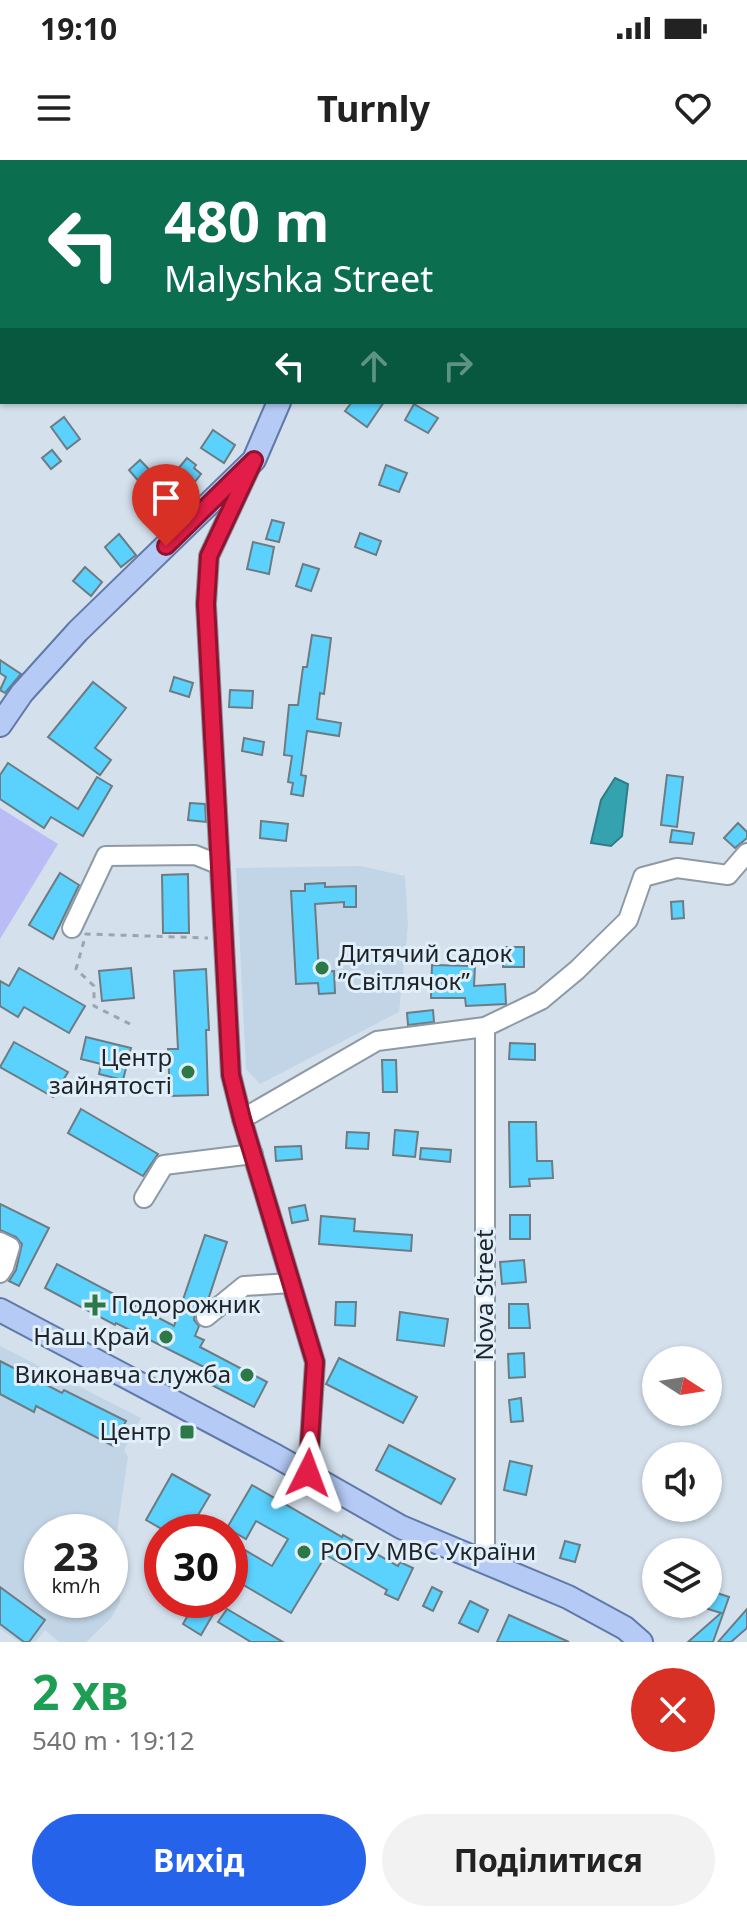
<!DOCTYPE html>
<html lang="uk">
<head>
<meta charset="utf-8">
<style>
  body { margin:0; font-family:"Noto Sans",sans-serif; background:#f2f2f2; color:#222; height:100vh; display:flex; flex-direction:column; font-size:30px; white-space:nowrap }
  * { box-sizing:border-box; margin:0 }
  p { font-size:26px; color:#767676 }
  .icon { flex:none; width:44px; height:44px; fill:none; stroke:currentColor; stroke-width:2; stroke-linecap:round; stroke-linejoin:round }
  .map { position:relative; height:1482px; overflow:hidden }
  .side { display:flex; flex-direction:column; background:#fff; flex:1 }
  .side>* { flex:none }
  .hud { position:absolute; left:0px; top:0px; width:748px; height:244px; box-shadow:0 2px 6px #0004; background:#0b6e4f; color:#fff; overflow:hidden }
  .needle { width:52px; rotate:102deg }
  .tools { position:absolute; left:642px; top:1186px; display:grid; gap:16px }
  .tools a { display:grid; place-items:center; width:80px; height:80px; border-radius:50%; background:#fff; box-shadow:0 2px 6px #0004; font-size:40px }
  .speed { position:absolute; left:24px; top:1354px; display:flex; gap:16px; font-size:40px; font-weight:700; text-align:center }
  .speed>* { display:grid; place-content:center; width:104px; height:104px; border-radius:50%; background:#fff; box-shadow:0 2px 6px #0004; line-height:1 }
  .speed small { font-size:20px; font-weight:400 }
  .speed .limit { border:12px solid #d22; background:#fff; color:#111 }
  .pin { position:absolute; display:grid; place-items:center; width:68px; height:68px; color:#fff; margin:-82px -34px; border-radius:50% 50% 50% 0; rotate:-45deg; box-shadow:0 0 8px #0007 }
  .pin .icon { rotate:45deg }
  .me { position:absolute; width:88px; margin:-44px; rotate:3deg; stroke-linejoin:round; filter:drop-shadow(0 0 6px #0008) }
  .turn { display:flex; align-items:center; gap:28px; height:168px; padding:0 32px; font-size:36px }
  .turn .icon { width:104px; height:104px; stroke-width:2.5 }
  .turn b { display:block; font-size:56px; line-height:68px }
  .lanes { display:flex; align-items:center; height:76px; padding:0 32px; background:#0003; justify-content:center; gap:40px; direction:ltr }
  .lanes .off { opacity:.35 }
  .round { display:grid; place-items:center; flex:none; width:84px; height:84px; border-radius:42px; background:#f2f2f2 }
  .overview { display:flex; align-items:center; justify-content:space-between; height:136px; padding:0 32px }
  h1 { font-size:48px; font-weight:700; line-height:60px; color:#1e9e55 }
  .primary-button { display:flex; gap:16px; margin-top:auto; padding:16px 32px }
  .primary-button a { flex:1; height:92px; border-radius:48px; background:#2563eb; color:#fff; font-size:32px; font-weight:700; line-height:92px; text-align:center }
  .primary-button a+a { background:#f2f2f2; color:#222 }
  .status { display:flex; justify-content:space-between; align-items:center; height:56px; padding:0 40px; background:#fff; direction:ltr }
  .status svg { height:22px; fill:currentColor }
  header { display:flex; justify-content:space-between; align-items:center; height:104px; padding:0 32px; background:#fff; font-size:36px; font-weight:700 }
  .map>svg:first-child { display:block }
</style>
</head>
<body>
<div class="status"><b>19:10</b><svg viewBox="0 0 49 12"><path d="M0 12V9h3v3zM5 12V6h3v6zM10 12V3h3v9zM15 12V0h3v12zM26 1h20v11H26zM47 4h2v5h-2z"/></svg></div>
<header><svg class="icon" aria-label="menu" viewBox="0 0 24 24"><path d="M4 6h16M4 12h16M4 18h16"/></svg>Turnly<svg class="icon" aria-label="heart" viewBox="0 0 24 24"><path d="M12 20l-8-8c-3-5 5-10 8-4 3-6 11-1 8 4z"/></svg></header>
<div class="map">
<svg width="747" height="1482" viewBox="0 0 747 1482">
  <rect width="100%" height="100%" fill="#d4e1ed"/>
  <g fill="#c2d5e6" fill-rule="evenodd">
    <polygon points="361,706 405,716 408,765 399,852 260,924 246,909 236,708"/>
    <path d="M0,1186l141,72 -17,32 4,7 -11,74 3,71 -9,16 -25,24h-27l-14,-12 -10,12h-16l-19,-13zM42,1372h68v68h-68z"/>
  </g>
  <polygon fill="#b9bcf5" points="0,648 58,684 0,779"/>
  <polygon fill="#35a2b0" stroke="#2e7c87" stroke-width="2" points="615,618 628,624 622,676 611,686 591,683 601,640"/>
  <g fill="#5bd1fe" stroke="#6c7c83" stroke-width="2">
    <polygon points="352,242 384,242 367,267 345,251"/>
    <polygon points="414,244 438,258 428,273 405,260"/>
    <polygon points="64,257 80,279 67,289 51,267"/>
    <polygon points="213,270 235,285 224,303 201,288"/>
    <polygon points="52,290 61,301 51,309 42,298"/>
    <polygon points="187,298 196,305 194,308 201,314 194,323 177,310"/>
    <polygon points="140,300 160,321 148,332 129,310"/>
    <polygon points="386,305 407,313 399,332 379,325"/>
    <polygon points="272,360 284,363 279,382 266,379"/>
    <polygon points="360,373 381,381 376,395 355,387"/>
    <polygon points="119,374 136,395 121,407 105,387"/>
    <polygon points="253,382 274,387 269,414 247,409"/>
    <polygon points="303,404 319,409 311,431 296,426"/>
    <polygon points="85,407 102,422 91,436 73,421"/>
    <polygon points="312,475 331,478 324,534 320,533 317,559 341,563 339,576 307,571 301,615 306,616 303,636 291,634 293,623 288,622 292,596 284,595 289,545 298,545 303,507 307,507"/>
    <polygon points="0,500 21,514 5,533 0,530 6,517 0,513"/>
    <polygon points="174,517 193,523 189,537 170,531"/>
    <polygon points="93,522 126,548 95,588 111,600 100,615 48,577"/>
    <polygon points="230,530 253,531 252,548 229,547"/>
    <polygon points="244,578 264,582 262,595 242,591"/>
    <polygon points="8,603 78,649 97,617 112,626 83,676 51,657 44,668 0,639 0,615"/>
    <polygon points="667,615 683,617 677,667 661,665"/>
    <polygon points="190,643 205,644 206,662 188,660"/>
    <polygon points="261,661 288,664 286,681 260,678"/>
    <polygon points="738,663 747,672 747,678 735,688 724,678"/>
    <polygon points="672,670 694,673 692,684 670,682"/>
    <polygon points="60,713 79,725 53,779 29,765"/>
    <polygon points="188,714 189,773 163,773 162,715"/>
    <polygon points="325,723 325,727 356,726 356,747 344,747 344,742 315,744 319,812 334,811 335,833 319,834 318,823 296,824 291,731 305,731 305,724"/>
    <polygon points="683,741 684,758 672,759 671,742"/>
    <rect x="503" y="787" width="21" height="20"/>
    <polygon points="432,805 475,806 474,826 505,824 506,844 466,846 465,838 431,838"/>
    <polygon points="19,808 85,846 69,873 24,847 18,857 0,846 0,821 9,826"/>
    <polygon points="131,808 134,838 102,841 99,811"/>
    <polygon points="206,809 209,870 206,870 208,935 170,936 168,889 178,889 174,811"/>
    <polygon points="433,850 434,862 408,865 407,853"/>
    <polygon points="86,877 131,888 123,920 99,914 101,904 81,899"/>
    <polygon points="14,882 68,912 53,937 0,907"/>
    <polygon points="510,883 535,884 535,900 509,899"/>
    <polygon points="382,900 396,900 397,932 383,932"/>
    <polygon points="81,949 158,994 143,1016 68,973"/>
    <polygon points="509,962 536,962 537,1001 552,1001 553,1018 529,1019 530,1026 510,1027"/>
    <polygon points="395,970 418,972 415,997 393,995"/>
    <polygon points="347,972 369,973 368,989 346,988"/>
    <polygon points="301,986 302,999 276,1001 275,987"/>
    <polygon points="421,988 451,990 450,1002 420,999"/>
    <polygon points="0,1044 49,1068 19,1126 9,1121 16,1110 22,1084 16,1077 0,1070"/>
    <polygon points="305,1045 308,1060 292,1063 289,1048"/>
    <rect x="510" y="1055" width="20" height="24"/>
    <polygon points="321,1056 355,1059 354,1071 412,1075 411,1091 319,1084"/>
    <polygon points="205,1075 227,1082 208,1140 195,1154 194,1160 199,1166 195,1176 204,1180 200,1187 267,1222 254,1247 206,1222 212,1211 116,1163 115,1165 45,1128 57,1104 174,1166"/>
    <polygon points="524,1100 526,1122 502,1124 500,1102"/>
    <polygon points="336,1142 356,1142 355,1166 335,1165"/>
    <polygon points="509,1144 528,1144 530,1168 509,1168"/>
    <polygon points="400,1152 448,1159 444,1186 397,1180"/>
    <polygon points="524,1193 525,1217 509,1218 508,1194"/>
    <polygon points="339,1198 417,1237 403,1263 326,1224"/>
    <polygon points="0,1201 62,1233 64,1230 126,1261 113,1286 36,1246 34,1252 0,1234"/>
    <polygon points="521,1238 523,1261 511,1262 509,1240"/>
    <polygon points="389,1285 455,1319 441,1344 376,1310"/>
    <polygon points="510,1301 532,1306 526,1335 504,1330"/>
    <polygon points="172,1314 210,1335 188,1372 167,1372 146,1360"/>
    <polygon points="252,1325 342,1377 343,1375 398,1406 400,1402 413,1408 398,1440 385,1434 387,1430 326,1395 291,1453 230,1417 230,1400 238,1386 272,1406 288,1379 256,1361 246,1379 227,1368"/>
    <polygon points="565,1381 580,1385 575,1402 560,1398"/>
    <polygon points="0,1427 45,1460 29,1482 24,1482 0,1464"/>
    <polygon points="432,1427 442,1432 433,1451 423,1446"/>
    <polygon points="708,1430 729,1437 713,1482 688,1482 721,1453 708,1449"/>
    <polygon points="196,1441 215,1451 201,1475 183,1464"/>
    <polygon points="470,1441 488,1450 478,1472 459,1463"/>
    <polygon points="227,1449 283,1482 251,1482 218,1462"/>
    <polygon points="747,1449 747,1468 731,1482 718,1482"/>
    <polygon points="509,1455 569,1482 497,1482"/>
  </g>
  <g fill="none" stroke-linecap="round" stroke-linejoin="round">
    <g stroke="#8d9aa5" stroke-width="22">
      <g id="minor">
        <polyline points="522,2 526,0"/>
        <polyline points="251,306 209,396 206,444 231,915 242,959 315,1202 308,1313"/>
        <polyline points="72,768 106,696 195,695 220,705"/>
        <polyline points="485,867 485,1403"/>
        <polyline points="242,959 377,881 485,867 541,840 577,810 628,760 643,717 677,708 728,715 747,693"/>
        <polyline points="144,1038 164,1005 253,994"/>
        <polyline points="0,1082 10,1087 4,1107 0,1113"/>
        <polyline points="206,1157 244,1126 291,1123"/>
      </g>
    </g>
    <g stroke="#6079a8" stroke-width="26">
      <g id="major">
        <polyline points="384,2 384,0"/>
        <polyline points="0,565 22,533 78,471 254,300 279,242"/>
        <polyline points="0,1150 276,1296 401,1367 568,1437 625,1468 641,1482"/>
      </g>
    </g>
    <polyline stroke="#9ba5af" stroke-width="3" stroke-dasharray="6 6" stroke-linecap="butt" points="130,864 94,846 94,826 76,809 86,774 208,778"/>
    <use href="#minor" stroke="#fff" stroke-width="18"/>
    <use href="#major" stroke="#b5caf5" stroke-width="22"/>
  </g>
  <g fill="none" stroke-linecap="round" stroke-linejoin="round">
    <g stroke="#92132f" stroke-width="20">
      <polyline id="route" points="166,386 254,300 209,396 206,444 231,915 242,959 315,1202 308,1313"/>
    </g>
    <use href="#route" stroke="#e11d48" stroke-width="14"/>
  </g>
  <g fill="#2d7847" stroke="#e1effb" stroke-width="3">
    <circle cx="322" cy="808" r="8"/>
    <circle cx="188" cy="912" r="8"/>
    <path d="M91 1133h8v8h8v8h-8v8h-8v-8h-8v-8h8z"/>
    <circle cx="166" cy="1177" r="8"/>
    <circle cx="247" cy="1215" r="8"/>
    <rect x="179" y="1264" width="16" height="16" rx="4"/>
    <circle cx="304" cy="1392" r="8"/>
  </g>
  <g text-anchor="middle" stroke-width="6" stroke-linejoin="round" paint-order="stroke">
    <g font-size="24" fill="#1e2327" stroke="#e1effb" text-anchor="end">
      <text x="338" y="802" text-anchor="start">Дитячий садок<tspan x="338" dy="28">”Світлячок”</tspan></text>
      <text x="172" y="906">Центр<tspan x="172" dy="28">зайнятості</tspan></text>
      <text x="111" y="1153" text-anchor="start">Подорожник</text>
      <text x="150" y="1185">Наш Край</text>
      <text x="231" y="1223">Виконавча служба</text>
      <text x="171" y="1280">Центр</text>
      <text x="320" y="1400" text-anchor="start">РОГУ МВС України</text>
    </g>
    <g font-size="24" fill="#1e2327" stroke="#e1effb">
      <text transform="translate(485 1135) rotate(-90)" y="8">Nova Street</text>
    </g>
  </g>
</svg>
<div class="tools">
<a><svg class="needle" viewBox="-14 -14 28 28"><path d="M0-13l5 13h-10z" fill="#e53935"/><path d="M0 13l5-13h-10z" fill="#767676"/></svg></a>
<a><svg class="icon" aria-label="sound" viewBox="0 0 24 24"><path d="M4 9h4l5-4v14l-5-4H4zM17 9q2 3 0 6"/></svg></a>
<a><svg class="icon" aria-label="layers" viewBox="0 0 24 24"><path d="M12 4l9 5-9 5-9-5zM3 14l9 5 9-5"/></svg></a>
</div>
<div class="speed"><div>23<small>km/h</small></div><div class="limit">30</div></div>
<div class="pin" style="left:166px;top:386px;background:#d93025"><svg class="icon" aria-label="arrive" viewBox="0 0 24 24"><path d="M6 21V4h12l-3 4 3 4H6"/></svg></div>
<svg class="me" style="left:308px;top:1313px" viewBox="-20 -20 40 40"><path d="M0-17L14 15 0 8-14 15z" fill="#e11d48" stroke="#fff" stroke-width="4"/></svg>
<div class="hud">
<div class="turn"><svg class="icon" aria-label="left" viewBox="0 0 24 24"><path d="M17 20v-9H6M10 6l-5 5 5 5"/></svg><div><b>480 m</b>Malyshka Street</div></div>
<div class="lanes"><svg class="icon" aria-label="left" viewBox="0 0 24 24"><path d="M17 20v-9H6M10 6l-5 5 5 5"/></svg><svg class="icon off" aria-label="ahead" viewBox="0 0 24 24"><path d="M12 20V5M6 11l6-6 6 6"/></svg><svg class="icon off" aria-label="right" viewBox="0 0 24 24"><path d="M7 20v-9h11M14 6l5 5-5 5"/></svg></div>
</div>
</div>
<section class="side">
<div class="overview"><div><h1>2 хв</h1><p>540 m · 19:12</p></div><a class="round" style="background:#d93025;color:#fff"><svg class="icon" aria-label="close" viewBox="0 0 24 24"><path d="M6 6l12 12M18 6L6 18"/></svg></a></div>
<div class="primary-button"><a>Вихід</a><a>Поділитися</a></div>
</section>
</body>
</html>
